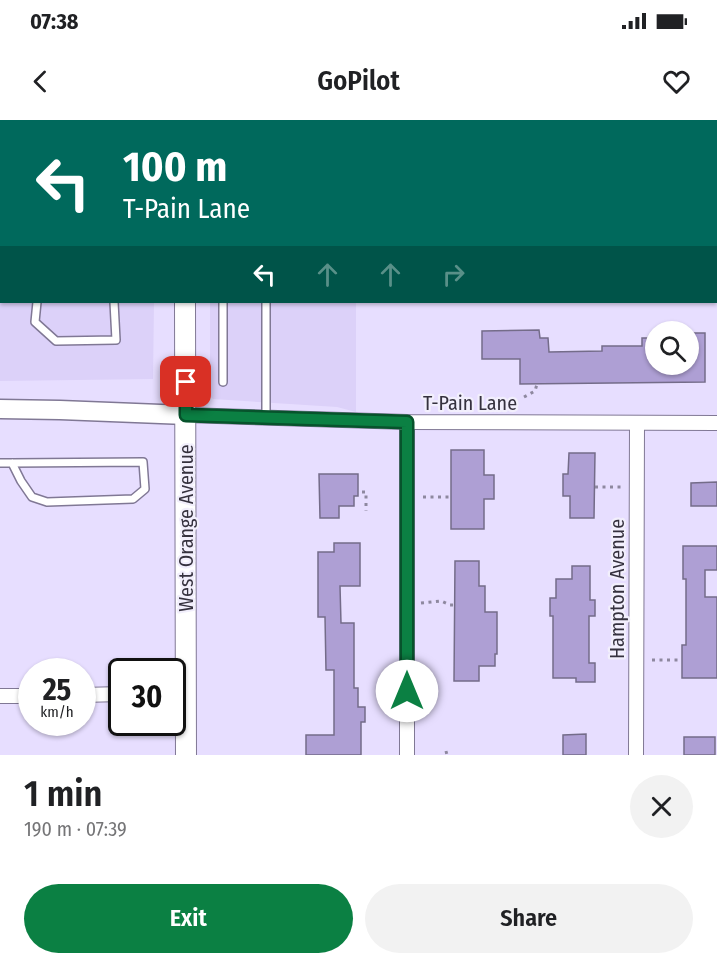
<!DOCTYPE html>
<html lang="en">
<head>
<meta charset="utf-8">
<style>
  body { margin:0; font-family:"Fira Sans Condensed",sans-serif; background:#f2f2f2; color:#202124; height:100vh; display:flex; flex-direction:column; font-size:22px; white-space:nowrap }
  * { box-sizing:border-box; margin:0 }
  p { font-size:20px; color:#757577 }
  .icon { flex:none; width:33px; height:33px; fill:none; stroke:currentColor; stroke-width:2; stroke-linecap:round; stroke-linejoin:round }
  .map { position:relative; height:635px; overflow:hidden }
  .sheet { display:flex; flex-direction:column; background:#fff; flex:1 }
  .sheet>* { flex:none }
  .banner { position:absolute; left:0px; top:0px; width:717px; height:183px; box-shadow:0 2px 4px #0004; background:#00695c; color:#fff; overflow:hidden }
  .buttons { position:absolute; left:645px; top:201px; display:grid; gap:12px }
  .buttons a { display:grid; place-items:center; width:54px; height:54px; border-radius:50%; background:#fff; box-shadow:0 2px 4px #0004; font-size:30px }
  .speed { position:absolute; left:18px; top:538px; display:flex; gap:12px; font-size:30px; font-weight:700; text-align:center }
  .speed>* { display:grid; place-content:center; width:78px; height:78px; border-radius:50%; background:#fff; box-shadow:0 2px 4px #0004; line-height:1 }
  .speed small { font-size:15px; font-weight:400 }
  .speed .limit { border:3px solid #111; border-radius:9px; background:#fff; color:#111 }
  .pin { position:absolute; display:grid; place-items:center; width:51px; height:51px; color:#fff; margin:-26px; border-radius:12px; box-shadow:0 3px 9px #0006 }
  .me { position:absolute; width:66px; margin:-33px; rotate:0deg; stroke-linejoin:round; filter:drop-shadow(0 0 4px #0008) }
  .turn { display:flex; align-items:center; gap:21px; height:126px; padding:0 24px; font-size:27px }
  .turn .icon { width:78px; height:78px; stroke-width:2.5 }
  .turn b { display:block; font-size:42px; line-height:51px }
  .lanes { display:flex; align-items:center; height:57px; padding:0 24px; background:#0003; justify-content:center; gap:30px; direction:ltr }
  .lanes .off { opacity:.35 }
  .round { display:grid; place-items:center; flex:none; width:63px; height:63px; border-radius:32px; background:#f2f2f2 }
  .head { display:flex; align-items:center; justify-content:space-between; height:102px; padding:0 24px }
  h1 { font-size:36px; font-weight:600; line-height:45px }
  .cta { display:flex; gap:12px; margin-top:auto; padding:12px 24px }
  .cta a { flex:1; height:69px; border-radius:36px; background:#0b8043; color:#fff; font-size:24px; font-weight:600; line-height:69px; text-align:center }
  .cta a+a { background:#f2f2f2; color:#202124 }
  .status { display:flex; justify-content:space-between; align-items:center; height:42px; padding:0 30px; background:#fff; direction:ltr }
  .status svg { height:16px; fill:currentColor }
  header { display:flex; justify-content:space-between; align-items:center; height:78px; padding:0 24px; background:#fff; font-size:27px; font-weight:600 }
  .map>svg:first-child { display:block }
</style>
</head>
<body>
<div class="status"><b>07:38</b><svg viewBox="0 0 49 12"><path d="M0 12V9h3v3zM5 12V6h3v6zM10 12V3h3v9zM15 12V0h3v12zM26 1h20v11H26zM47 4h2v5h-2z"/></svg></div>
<header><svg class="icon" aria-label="back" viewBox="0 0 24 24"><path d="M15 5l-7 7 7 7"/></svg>GoPilot<svg class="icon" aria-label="heart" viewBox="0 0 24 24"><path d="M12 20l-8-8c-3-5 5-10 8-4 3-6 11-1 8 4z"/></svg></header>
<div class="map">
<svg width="717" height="635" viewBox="0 0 717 635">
  <rect width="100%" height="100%" fill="#e7deff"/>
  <g fill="#dcd1f9">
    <polygon points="0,0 154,0 2,2 2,182 154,182 153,259 0,261"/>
    <polygon points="210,182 356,182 356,292 337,287 213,279 210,276"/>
  </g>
  <g fill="#ae9fd4" stroke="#746c89" stroke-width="1.5">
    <polygon points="539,210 540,218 548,218 549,232 602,231 602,226 642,226 642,218 656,218 656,244 688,244 688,213 705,213 705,262 520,264 520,239 482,239 482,211"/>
    <polygon points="451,330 484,330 484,355 494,355 494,379 484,379 484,409 451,409"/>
    <polygon points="569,333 595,333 594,398 570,398 570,376 563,376 563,354 568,354"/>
    <polygon points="319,354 358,354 358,376 354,376 354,386 339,386 339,398 320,398"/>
    <polygon points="717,362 717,386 691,386 691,363"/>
    <polygon points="334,423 360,423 360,466 340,466 341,503 354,503 354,568 358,568 358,587 365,587 365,602 361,602 361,635 306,635 306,615 334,615 334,550 326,550 325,497 318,497 318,432 334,432"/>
    <polygon points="683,426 717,426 717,450 705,450 705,477 717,477 717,558 682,558 682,525 686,525 686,459 683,459"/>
    <polygon points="455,441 479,441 479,466 485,466 485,492 497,492 497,534 495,534 495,546 479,546 479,561 454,561"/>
    <polygon points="572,446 590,446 590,480 595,480 595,496 589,496 589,543 595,543 595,562 576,562 576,558 553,558 553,496 550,496 550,478 556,478 556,459 572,459"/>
    <polygon points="586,614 586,635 563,635 563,615"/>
    <rect x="684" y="617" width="31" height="18"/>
  </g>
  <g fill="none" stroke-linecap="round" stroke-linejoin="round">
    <g stroke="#807895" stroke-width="10">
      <g id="service">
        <polyline points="125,0 125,2"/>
        <polyline points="238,0 238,2"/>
        <polyline points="0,88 2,86"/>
        <polyline points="0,116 2,116"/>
        <polyline points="37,182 35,202 56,221 116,220 114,182"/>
        <polyline points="223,182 223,262"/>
        <polyline points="266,182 266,299"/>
        <polyline points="0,343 12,343 143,342 145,369 133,379 47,382 32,377 21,361 12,343"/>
      </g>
    </g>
    <g stroke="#807895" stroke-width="16">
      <g id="minor">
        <polyline points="716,30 717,30"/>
        <polyline points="186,295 407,302 717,303"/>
        <polyline points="407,302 407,635"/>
        <polyline points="82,575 122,574"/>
        <polyline points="0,576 32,576"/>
        <polyline points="636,635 637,303"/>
      </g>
    </g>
    <g stroke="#807895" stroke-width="21">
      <polyline id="tertiary" points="0,289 60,290 186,295"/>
    </g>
    <g stroke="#807895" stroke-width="22">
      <g id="secondary">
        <polyline points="184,0 184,2"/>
        <polyline points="185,182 186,635"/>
      </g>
    </g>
    <g stroke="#8e889f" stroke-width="3" stroke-dasharray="3 4.5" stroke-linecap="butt">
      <polyline points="523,2 523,0"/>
      <polyline points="524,277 535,271 537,264"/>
      <polyline points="595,367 623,367"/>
      <polyline points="362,372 366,372 366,391"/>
      <polyline points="423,377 451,377"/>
      <polyline points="421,483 441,481 450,485 454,485"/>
      <polyline points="652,540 682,540"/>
      <polyline points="446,631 447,635"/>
    </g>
    <use href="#service" stroke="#fff" stroke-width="7"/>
    <use href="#minor" stroke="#fff" stroke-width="14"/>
    <use href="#tertiary" stroke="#fff" stroke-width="18"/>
    <use href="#secondary" stroke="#fff" stroke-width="20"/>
  </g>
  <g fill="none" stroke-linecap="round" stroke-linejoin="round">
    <g stroke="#07532c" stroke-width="15">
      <polyline id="route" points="186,262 186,295 407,302 407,571"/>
    </g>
    <use href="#route" stroke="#0b8043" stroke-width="10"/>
  </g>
  <g text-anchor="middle" stroke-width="4.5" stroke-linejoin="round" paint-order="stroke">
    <g font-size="20" fill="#35313e" stroke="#f2effc">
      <text x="470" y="290">T-Pain Lane</text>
      <text transform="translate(186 408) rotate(-90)" y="7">West Orange Avenue</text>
      <text transform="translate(617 469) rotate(-90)" y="7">Hampton Avenue</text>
    </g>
  </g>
</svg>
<div class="buttons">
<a><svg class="icon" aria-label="search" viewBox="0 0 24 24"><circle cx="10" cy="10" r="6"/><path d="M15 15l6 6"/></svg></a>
</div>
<div class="speed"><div>25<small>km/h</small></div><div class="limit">30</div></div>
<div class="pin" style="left:186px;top:262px;background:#d93025"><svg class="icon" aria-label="arrive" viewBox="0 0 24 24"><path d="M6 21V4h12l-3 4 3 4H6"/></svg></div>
<svg class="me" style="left:407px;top:571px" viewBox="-20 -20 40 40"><circle r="19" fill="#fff"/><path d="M0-13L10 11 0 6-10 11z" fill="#0b8043"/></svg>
<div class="banner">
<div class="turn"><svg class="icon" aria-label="left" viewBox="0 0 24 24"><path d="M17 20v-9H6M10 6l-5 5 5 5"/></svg><div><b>100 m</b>T-Pain Lane</div></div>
<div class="lanes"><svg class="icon" aria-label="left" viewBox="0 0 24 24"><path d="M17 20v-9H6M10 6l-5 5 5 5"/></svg><svg class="icon off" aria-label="ahead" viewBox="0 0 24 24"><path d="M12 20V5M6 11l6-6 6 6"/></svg><svg class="icon off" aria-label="ahead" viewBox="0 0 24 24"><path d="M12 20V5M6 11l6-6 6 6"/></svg><svg class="icon off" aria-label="right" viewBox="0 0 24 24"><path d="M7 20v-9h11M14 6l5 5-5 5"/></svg></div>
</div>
</div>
<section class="sheet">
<div class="head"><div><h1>1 min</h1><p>190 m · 07:39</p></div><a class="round"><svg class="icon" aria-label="close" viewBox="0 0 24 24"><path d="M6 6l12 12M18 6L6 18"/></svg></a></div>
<div class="cta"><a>Exit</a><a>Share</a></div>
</section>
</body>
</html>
